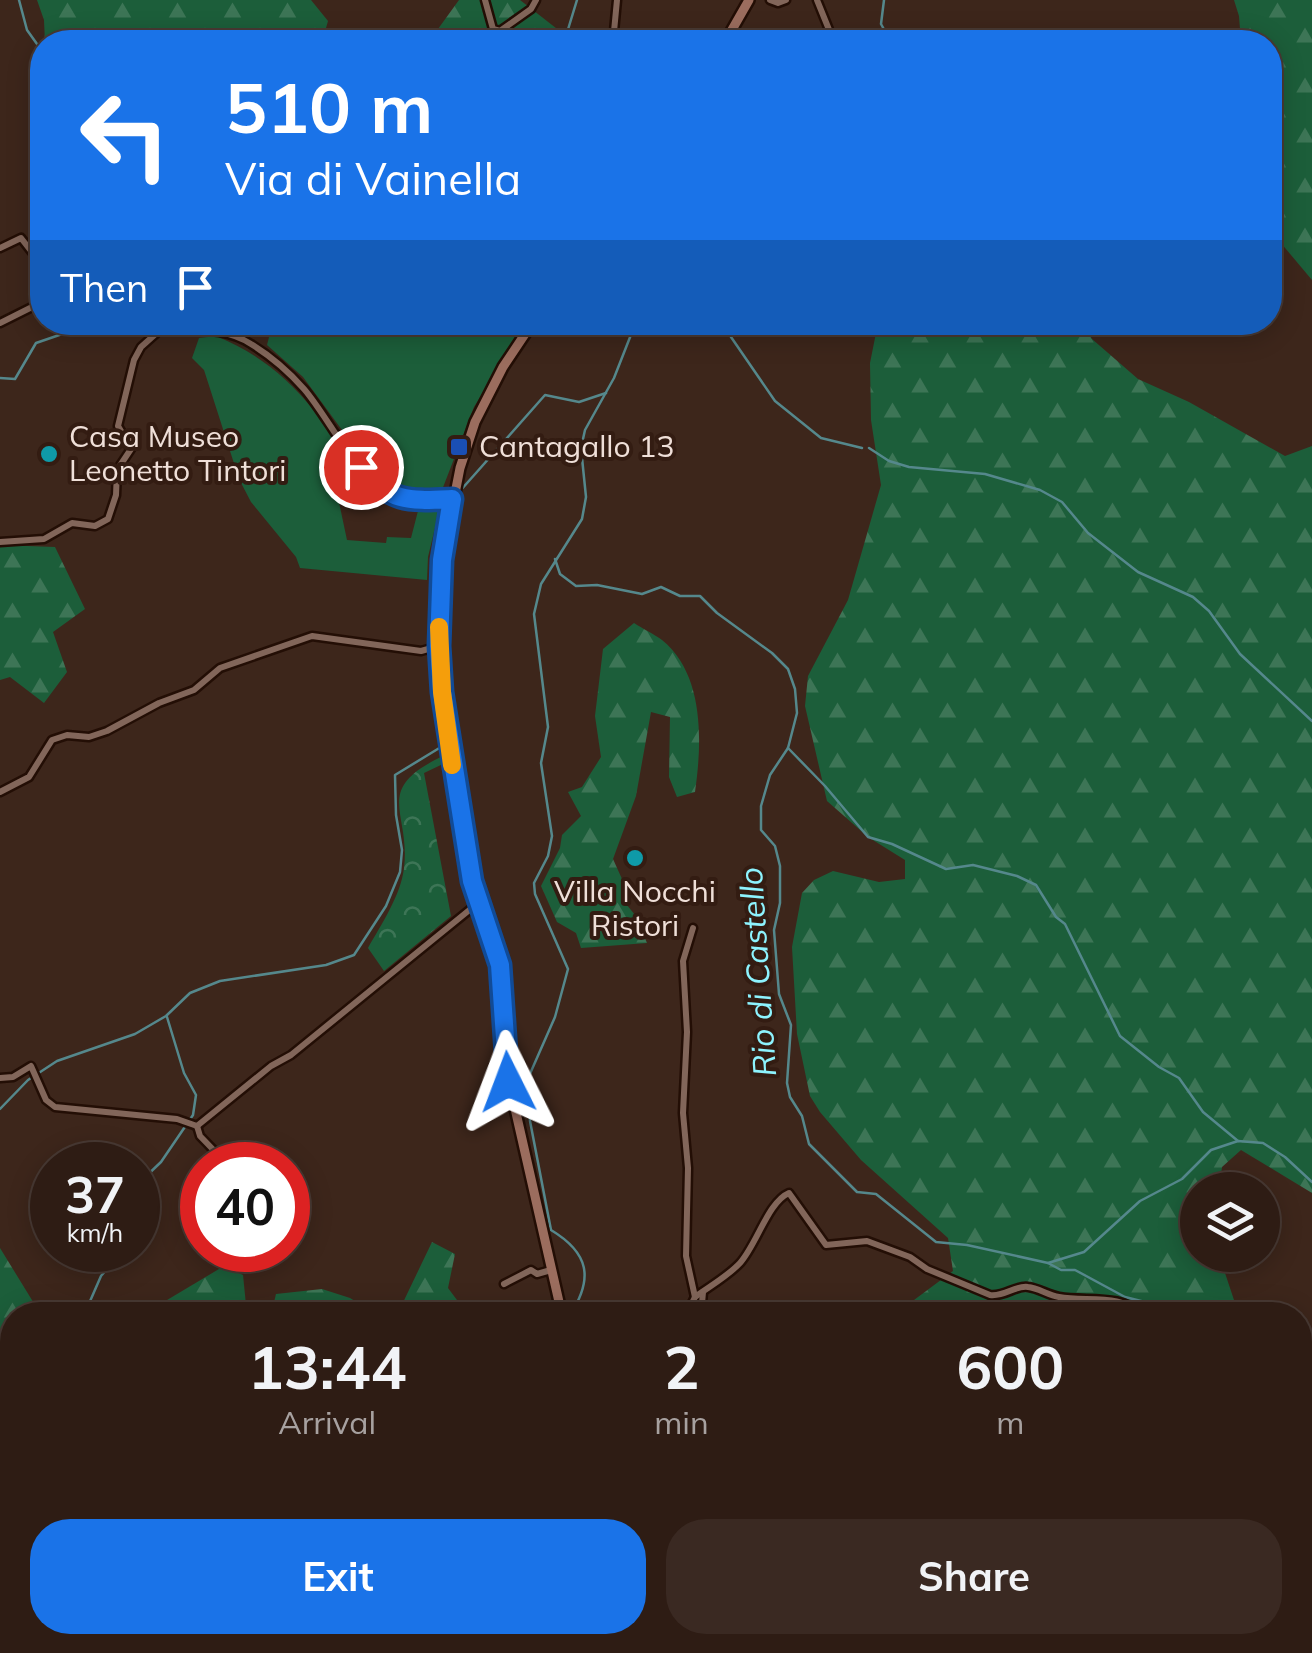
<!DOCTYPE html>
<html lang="en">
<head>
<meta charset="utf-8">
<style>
  body { margin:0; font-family:Mulish,sans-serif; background:#3a2922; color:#f1f3f6; height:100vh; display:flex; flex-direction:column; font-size:38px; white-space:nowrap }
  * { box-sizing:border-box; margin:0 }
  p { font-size:32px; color:#a7a1a0 }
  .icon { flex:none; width:55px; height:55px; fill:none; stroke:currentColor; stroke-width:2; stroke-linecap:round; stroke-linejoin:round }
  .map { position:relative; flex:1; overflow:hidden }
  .sheet { position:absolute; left:0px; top:1302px; width:1312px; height:352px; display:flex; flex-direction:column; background:#2e1c14; border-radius:40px 40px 0 0; box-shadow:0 5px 25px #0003,0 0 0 2px #493a34 }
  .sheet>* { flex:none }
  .banner { position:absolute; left:30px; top:30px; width:1252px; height:305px; border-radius:40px; box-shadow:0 5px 25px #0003,0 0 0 2px #493a34; background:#1a73e8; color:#fff; overflow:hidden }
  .controls { position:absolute; left:1180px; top:1172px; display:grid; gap:20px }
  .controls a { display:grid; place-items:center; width:100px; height:100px; border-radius:50%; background:#2e1c14; box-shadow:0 5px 25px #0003,0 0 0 2px #493a34; font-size:50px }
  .speed { position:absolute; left:30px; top:1142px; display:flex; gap:20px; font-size:50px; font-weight:700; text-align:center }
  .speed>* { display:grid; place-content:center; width:130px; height:130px; border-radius:50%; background:#2e1c14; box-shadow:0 5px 25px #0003,0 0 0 2px #493a34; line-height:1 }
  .speed small { font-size:25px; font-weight:400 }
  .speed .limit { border:15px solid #d22; background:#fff; color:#111 }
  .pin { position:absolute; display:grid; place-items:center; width:85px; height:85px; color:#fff; margin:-42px; border:5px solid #fff; border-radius:50%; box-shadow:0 2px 10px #0007 }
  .me { position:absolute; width:110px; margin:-55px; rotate:357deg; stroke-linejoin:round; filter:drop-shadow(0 0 8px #0008) }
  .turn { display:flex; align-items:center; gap:35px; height:210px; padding:0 30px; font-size:45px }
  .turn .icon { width:130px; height:130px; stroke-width:2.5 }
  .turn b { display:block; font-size:70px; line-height:85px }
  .then { display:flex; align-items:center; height:95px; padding:0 30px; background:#0003; gap:20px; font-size:38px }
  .eta { display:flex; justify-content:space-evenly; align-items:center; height:170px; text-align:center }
  .eta b { font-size:60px; font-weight:700; line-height:70px }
  .action { display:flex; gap:20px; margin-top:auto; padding:20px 30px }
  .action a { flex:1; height:115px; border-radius:40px; background:#1a73e8; color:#fff; font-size:40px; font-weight:700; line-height:115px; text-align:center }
  .action a+a { background:#3a2922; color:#f1f3f6 }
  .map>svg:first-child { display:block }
</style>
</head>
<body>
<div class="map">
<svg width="1312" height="1653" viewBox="0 0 1312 1653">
  <defs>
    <pattern id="forest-firs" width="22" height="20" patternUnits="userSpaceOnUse" patternTransform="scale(2.5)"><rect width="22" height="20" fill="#1c5e3a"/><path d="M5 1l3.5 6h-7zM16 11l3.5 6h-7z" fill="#3d7556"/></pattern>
    <pattern id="park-crowns" width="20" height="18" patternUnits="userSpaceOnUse" patternTransform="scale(2.5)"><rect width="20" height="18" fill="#1c5e3a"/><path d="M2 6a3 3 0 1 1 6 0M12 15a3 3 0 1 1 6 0" fill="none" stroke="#3d7556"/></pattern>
  </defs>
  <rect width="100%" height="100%" fill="#3d261b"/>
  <g fill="#1c5e3a">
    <polygon points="276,322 526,322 526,323 474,407 442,490 404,495 387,485 367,464 303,377 267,345 272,325"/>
    <path d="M216,336c70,28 104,79 144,139l-24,13 11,52 39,3 1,-6 24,1 8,-31h21l-12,50 -1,23 -127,-12 -4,-11 -45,-55 -12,-23 -35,-109 -12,-12 7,-20z"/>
  </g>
  <g fill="url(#forest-firs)">
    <polygon points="37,0 311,0 328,21 322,42 45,42 44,20"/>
    <polygon points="459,0 520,0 561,32 553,42 406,42 427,30 438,29"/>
    <polygon points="1234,0 1312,0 1312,280 1270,230 1270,42 1241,42 1239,16"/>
    <polygon points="878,323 1081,323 1092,339 1138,379 1189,402 1285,456 1312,446 1312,1193 1241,1150 1222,1167 1219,1190 1198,1190 1198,1255 1219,1255 1239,1315 906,1315 910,1303 953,1271 948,1238 861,1160 820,1112 810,1096 797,1034 792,947 802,893 814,880 833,871 879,882 905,879 905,860 868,837 827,801 805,706 808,676 848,600 881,485 871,420 870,363"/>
    <polygon points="0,545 55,547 85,609 53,632 67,672 44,703 10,677 0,680"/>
    <path d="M634,623c9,6 20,11 28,17 43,35 40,103 33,152l-18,5 -8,-20 1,-60 -19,-5 -15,84 -23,63 9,20v20l13,16 12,28 -66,5 -5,-15 -19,-11 -16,-36 19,-38 2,-13 19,-19 -13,-24 14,-5 19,-30 -6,-41 8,-67z"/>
    <polygon points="432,1242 455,1254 448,1288 457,1300 459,1315 397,1315"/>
    <polygon points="0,1248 35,1305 37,1315 12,1315 12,1417 8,1426 7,1479 12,1477 12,1642 362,1643 358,1653 169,1650 0,1653"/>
    <polygon points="224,1266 243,1275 247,1315 142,1315"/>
    <polygon points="322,1289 350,1298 378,1315 271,1315 276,1294"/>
    <polygon points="1312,1499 1312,1653 936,1653 881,1643 1300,1642 1300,1518"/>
  </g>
  <path fill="url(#park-crowns)" d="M443,756l2,7 -21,10 27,143 -67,55 -16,-23c13,-23 33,-53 36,-80 7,-57 -33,-78 39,-112z"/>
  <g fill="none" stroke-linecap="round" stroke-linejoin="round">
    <g stroke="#55888c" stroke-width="2.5">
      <polyline points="19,0 27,30 42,51"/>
      <polyline points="884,0 881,24 891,42"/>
      <polyline points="561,42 566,36 577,0"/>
      <polyline points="715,322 716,323"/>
      <polyline points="731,337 775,401 821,438 862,448"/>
      <polyline points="0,378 15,379 36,343 71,331 83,334 104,322"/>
      <polyline points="869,448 889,461 909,467 985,474 1040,490 1062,502 1088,533 1138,572 1193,597 1209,611 1240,654 1312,721"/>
      <polyline points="460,491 545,395 579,402 606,393"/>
      <polyline points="555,559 560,574 576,586 597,585 642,594 661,587 680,596 700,596 717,613 772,653 788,669 795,689 797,713 788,748 770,775 761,806 761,830 775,846 780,866 780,903 774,930 779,994 791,1025 787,1083 790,1097 802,1116 809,1144 857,1192 876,1194 936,1242 967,1245 1048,1263 1061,1270 1075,1270 1125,1297 1149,1303 1171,1315"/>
      <polyline points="433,644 431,579 442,512 448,505"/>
      <polyline points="788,748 825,786 868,837 892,844 946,869 973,865 1017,876 1036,885 1056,917 1065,924 1120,1036 1159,1067 1179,1078 1203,1112 1238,1141"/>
      <polyline points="0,1109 28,1080 57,1061 135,1034 166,1016 190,993 220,981 326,965 354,955 386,906 400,872 402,850 396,815 395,775 441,747 433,652"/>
      <polyline points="138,1184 161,1162 193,1115 196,1095 184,1073 167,1017"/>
      <polyline points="1048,1263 1084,1252 1140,1201 1182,1179 1211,1150 1238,1141 1263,1143 1285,1157 1312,1182"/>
      <polyline points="84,1315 101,1276 123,1250"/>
      <path d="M570,1315c24,-37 19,-62 -19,-85l-21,-109 -1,-45 26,-59 13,-48 -33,-75 -1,-11 14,-27 4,-20 -11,-73 7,-36 -14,-113 7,-30 41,-65 4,-22 -5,-49 4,-18 29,-52 22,-56"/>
      <polyline points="1300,1377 1312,1377"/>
      <polyline points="0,1518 12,1478"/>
      <polyline points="385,1642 392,1653"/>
      <polyline points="370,1653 375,1642"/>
    </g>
    <g stroke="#230e05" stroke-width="11">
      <g id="street">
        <polyline points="485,0 493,29 500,31 531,9 536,0"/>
        <polyline points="770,0 778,3 786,0"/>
        <polyline points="817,0 834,42"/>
        <polyline points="615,33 667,42"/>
        <polyline points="613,42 617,0"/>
        <polyline points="0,248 21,238 42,265"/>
        <path d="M132,322c38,16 82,-2 119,22 18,11 38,28 53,45 26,30 56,96 94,109 16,6 36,2 53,1"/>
        <polyline points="0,323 42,302"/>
        <polyline points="0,542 44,539 72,523 95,526 108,519 116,495 117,470 135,443 124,436 118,426 134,360 141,347 160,330"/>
        <polyline points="0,792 29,777 52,740 67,735 89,737 107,731 159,703 194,690 220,668 312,636 421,651 439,646"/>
        <polyline points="0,1078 13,1077 31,1066 46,1100 55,1107 177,1119 197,1126"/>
        <polyline points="197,1126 271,1066 291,1055 478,903"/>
        <polyline points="197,1126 200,1136 228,1165"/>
        <polyline points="504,1284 531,1270 537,1274 551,1270"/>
        <path d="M695,1297c15,-11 33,-21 45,-34 17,-19 28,-61 49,-70l37,52 41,-4 43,16 17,12 63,26c15,2 25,-10 38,-8 10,1 20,8 31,10 28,5 62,-4 84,18"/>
        <polyline points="686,1315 695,1297 686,1256 688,1168 683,1113 687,1032 683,961 693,928"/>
        <polyline points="701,1315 703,1292"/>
      </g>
    </g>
    <g stroke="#230e05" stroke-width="14">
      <g id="secondary">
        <polyline points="725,42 749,0"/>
        <polyline points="533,322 503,367 475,422 460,468 442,560 439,646 451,757 472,881 500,965 509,1082 562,1315"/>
        <polyline points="416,1653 418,1642"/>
      </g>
    </g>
    <use href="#street" stroke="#82665a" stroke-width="6"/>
    <use href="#secondary" stroke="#9b6d5e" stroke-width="9"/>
  </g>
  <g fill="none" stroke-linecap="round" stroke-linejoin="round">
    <g stroke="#114b97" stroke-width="25">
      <path id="route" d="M361,467c29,36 48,34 91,32l-10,61 -3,86 3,46 30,189 28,84 8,117"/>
    </g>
    <use href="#route" stroke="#1a73e8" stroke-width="18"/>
    <polyline stroke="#f59e0b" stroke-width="18" points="439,627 442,692 452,765"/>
  </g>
  <rect fill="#1a4fb4" stroke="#331c12" stroke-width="4" x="449" y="437" width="20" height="20" rx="5"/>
  <g fill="#0f9aa8" stroke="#331c12" stroke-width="4">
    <circle cx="49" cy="454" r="10"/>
    <circle cx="635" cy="858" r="10"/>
  </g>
  <g text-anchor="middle" stroke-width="8" stroke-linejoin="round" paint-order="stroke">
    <g font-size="30" fill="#efdfd8" stroke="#331c12" text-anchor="start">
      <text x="69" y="447">Casa Museo<tspan x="69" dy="34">Leonetto Tintori</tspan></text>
      <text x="479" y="457">Cantagallo 13</text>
      <text x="635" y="902" text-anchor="middle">Villa Nocchi<tspan x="635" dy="34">Ristori</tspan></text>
    </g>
    <g font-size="32" font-style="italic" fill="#8df3fe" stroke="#331c12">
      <text transform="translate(758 972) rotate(-94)" y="11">Rio di Castello</text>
    </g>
  </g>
</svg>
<div class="controls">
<a><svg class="icon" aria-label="layers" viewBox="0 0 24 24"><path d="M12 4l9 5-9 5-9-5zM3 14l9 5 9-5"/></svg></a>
</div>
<div class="speed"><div>37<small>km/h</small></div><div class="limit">40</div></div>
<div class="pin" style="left:361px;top:467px;background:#d93025"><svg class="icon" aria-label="arrive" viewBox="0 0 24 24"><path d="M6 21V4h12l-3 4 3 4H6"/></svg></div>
<svg class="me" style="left:508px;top:1082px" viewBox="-20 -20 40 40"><path d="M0-17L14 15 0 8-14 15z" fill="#1a73e8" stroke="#fff" stroke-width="4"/></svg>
<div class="banner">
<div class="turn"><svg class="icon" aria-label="left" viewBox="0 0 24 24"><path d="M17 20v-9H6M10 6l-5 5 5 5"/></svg><div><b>510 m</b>Via di Vainella</div></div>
<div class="then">Then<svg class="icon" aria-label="arrive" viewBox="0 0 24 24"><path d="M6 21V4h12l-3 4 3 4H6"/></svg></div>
</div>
<section class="sheet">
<div class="eta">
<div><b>13:44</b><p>Arrival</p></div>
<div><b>2</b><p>min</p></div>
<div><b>600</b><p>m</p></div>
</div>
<div class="action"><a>Exit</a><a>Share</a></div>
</section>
</div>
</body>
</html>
